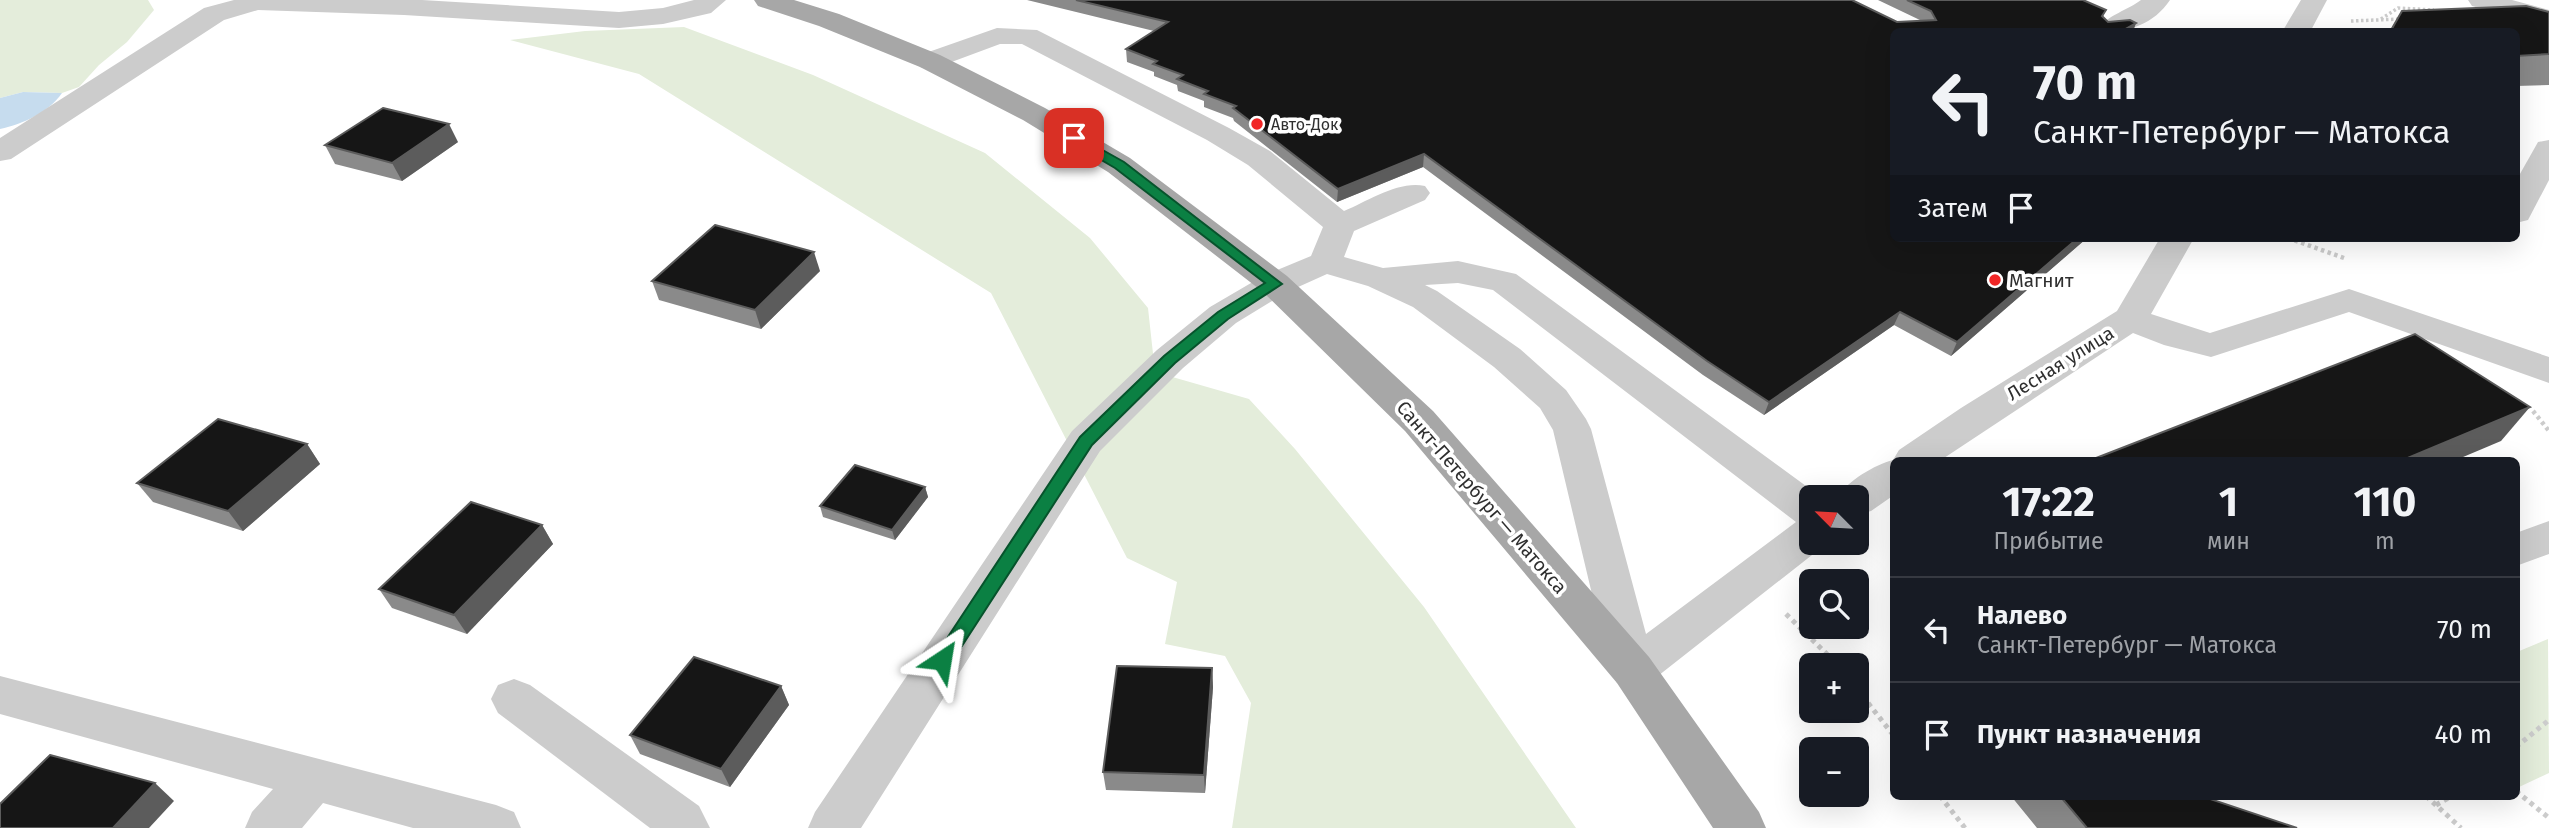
<!DOCTYPE html>
<html lang="ru">
<head>
<meta charset="utf-8">
<style>
  body { margin:0; font-family:"Fira Sans",sans-serif; background:#20242c; color:#f1f3f6; height:100vh; display:flex; flex-direction:column; font-size:26px; white-space:nowrap }
  * { box-sizing:border-box; margin:0 }
  p { font-size:23px; color:#9ea1a6 }
  .icon { flex:none; width:38px; height:38px; fill:none; stroke:currentColor; stroke-width:2; stroke-linecap:round; stroke-linejoin:round }
  .map { position:relative; flex:1; overflow:hidden }
  .side { position:absolute; left:1890px; top:457px; width:630px; height:343px; display:flex; flex-direction:column; background:#171b24; border-radius:10px; box-shadow:0 7px 28px #0002 }
  .side>* { flex:none }
  .guide { position:absolute; left:1890px; top:28px; width:630px; height:214px; border-radius:10px; box-shadow:0 7px 28px #0002; background:#171b24; color:#f1f3f6; overflow:hidden }
  .needle { width:46px; rotate:294deg }
  .controls { position:absolute; left:1799px; top:485px; display:grid; gap:14px }
  .controls a { display:grid; place-items:center; width:70px; height:70px; border-radius:10px; background:#171b24; box-shadow:0 7px 28px #0002; font-size:35px }
  .pin { position:absolute; display:grid; place-items:center; width:60px; height:60px; color:#fff; margin:-30px; border-radius:14px; box-shadow:0 4px 10px #0006 }
  .me { position:absolute; width:77px; margin:-38px; rotate:33deg; stroke-linejoin:round; filter:drop-shadow(0 0 5px #0008) }
  .turn { display:flex; align-items:center; gap:24px; height:147px; padding:0 28px; font-size:32px }
  .turn .icon { width:91px; height:91px; stroke-width:2.5 }
  .turn b { display:block; font-size:49px; line-height:60px }
  .then { display:flex; align-items:center; height:66px; padding:0 28px; background:#0003; gap:14px; font-size:26px }
  .eta { display:flex; justify-content:space-evenly; align-items:center; height:119px; text-align:center }
  .eta b { font-size:42px; font-weight:700; line-height:49px }
  ul { padding:0; list-style:none }
  li { display:flex; align-items:center; gap:21px; height:105px; padding:0 28px; border-top:2px solid #363941 }
  li div { flex:1 }
  li b { display:block; font-size:26px }
  li em { font-style:normal }
  .map>svg:first-child { display:block }
</style>
</head>
<body>
<div class="map">
<svg width="2549" height="828" viewBox="0 0 2549 828">
  <rect width="100%" height="100%" fill="#fff"/>
  <g fill="#e4eddb">
    <polygon points="0,0 148,0 154,10 127,42 99,65 79,87 62,93 23,92 0,98"/>
    <polygon points="684,27 813,75 985,153 1090,238 1148,308 1155,372 1249,399 1295,449 1424,607 1576,828 1232,828 1251,703 1225,656 1165,644 1177,582 1127,558 991,293 639,74 510,40 585,31"/>
    <polygon points="2548,639 2549,773 2517,788 2517,652"/>
  </g>
  <path fill="#c6dcee" d="M23,92l39,1c-13,19 -39,31 -62,36v-31z"/>
  <g fill="none" stroke-linecap="round" stroke-linejoin="round">
    <g stroke="#ccc" stroke-width="3.5" stroke-dasharray="2.5 2.5" stroke-linecap="butt">
      <polyline points="2381,19 2398,8 2434,10"/>
      <polyline points="2351,21 2401,19"/>
    </g>
    <g stroke="#ccc" stroke-width="4.5" stroke-dasharray="3.5 3.5" stroke-linecap="butt">
      <polyline points="2288,238 2344,258"/>
      <polyline points="2533,411 2549,431"/>
    </g>
    <g stroke="#ccc" stroke-width="5" stroke-dasharray="4.5 4.5" stroke-linecap="butt">
      <polyline points="1786,614 1838,665"/>
      <polyline points="1857,689 1894,736"/>
      <polyline points="2516,747 2549,720"/>
      <polyline points="2516,791 2549,818"/>
      <polyline points="1940,796 1965,828"/>
      <polyline points="2426,796 2461,828"/>
      <polyline points="2436,805 2452,796"/>
    </g>
    <g fill="#ccc" fill-rule="evenodd">
      <polygon points="234,0 422,0 619,12 663,8 694,0 726,0 711,13 663,24 619,28 404,15 258,10 224,20 11,159 0,161 0,138 204,8"/>
      <path d="M2141,0h29c-16,24 -41,32 -68,32l-3,-4c9,-13 29,-18 42,-28z"/>
      <polygon points="2301,0 2327,0 2310,32 2282,32"/>
      <polygon points="2468,0 2512,0 2549,10 2549,26 2472,6"/>
      <path d="M997,28l40,2 192,98 41,23 74,60c24,-10 55,-31 81,-25l5,7 -5,7 -71,31 -10,26 39,11 75,-7 58,13 305,223h-10v45l15,2 -177,139 -16,6 -16,-6 -7,-13 -57,-240 -13,-22 -46,-41 -81,-60 -45,-21 -41,-12 -40,18 -51,31 -53,45 -83,83 -239,377h-53l7,-16 257,-381 85,-81 53,-43 53,-31 48,-20 12,-29 -75,-62 -41,-25 -185,-96h-22l-70,26 -10,-3 -4,-6 4,-6zM1458,283l35,7 303,232 -150,112 -55,-205 -5,-10 -20,-29 -46,-41 -83,-58 -12,-6z"/>
      <polygon points="2549,140 2549,180 2528,220 2516,223 2516,181 2538,142"/>
      <path d="M2160,238h34l-43,76 59,19 139,-44 200,68v26l-200,-71 -138,45 -47,-12 -31,-12 -192,127h-47v35l-23,16 -14,4v-18h-19c10,-17 37,-32 55,-37l6,-10 62,-42 156,-97z"/>
      <polygon points="2549,521 2549,554 2516,566 2516,533"/>
      <polygon points="0,676 496,805 514,812 521,828 413,828 323,803 302,828 245,828 252,812 273,789 0,714"/>
      <polygon points="514,679 530,685 699,806 710,828 650,828 498,713 491,699 498,685"/>
    </g>
    <polygon fill="#a7a7a7" fill-rule="evenodd" points="754,0 794,0 839,14 940,55 1045,108 1130,158 1287,276 1433,411 1649,657 1759,812 1766,828 1713,828 1617,683 1405,431 1263,292 1108,172 1023,120 920,67 819,26 758,6"/>
  </g>
  <g fill="#8a8a8a">
    <polygon points="1027,0 1852,0 1897,22 1922,21 1878,0 2083,0 2106,10 2103,17 2108,22 2136,23 1894,32 1894,238 2087,238 1951,356 1894,325 1764,415 1703,375 1423,167 1337,202 1234,121 1233,118 1204,107 1204,101 1178,91 1177,85 1154,76 1154,72 1127,62 1126,49 1154,31"/>
    <polygon points="2402,11 2549,12 2549,85 2516,86 2516,32 2389,32"/>
    <polygon points="458,142 402,181 335,164 325,145"/>
    <polygon points="820,271 761,329 659,300 652,281"/>
    <polygon points="307,444 320,464 243,531 153,502 137,483"/>
    <polygon points="925,487 928,497 895,540 823,517 820,506"/>
    <polygon points="542,525 553,544 467,634 392,608 379,589"/>
    <polygon points="1212,668 1213,687 1205,793 1106,790 1103,772"/>
    <polygon points="781,686 789,705 730,787 640,754 630,735"/>
    <polygon points="2011,796 2208,796 2210,799 2297,828 2037,828"/>
  </g>
  <g fill="#5c5c5c">
    <polygon points="2136,23 2133,32 2120,32"/>
    <polygon points="449,124 458,142 402,181 392,163"/>
    <polygon points="1424,154 1423,167 1337,202 1338,189"/>
    <polygon points="2078,238 2087,238 1951,356 1957,342"/>
    <polygon points="814,252 820,271 761,329 755,310"/>
    <polygon points="1900,312 1894,325 1764,415 1769,402"/>
    <polygon points="2530,407 2501,441 2456,460 2403,460"/>
    <polygon points="307,444 320,464 243,531 228,511"/>
    <polygon points="925,487 928,497 895,540 892,530"/>
    <polygon points="542,525 553,544 467,634 454,615"/>
    <polygon points="1212,668 1213,687 1205,793 1204,775"/>
    <polygon points="781,686 789,705 730,787 721,769"/>
    <polygon points="155,783 174,801 149,828 113,828"/>
  </g>
  <g fill="#161616" stroke="#5c5c5c" stroke-width="2">
    <polygon points="1076,0 1852,0 1897,22 1936,20 1931,11 1907,0 2083,0 2106,10 2102,16 2108,22 2130,20 2136,23 2120,32 1894,32 1894,238 2078,238 1957,342 1900,312 1769,402 1707,361 1424,154 1338,189 1233,108 1236,106 1204,94 1208,91 1177,79 1183,75 1153,64 1157,61 1126,49 1168,22"/>
    <polygon points="2526,6 2549,12 2549,54 2516,56 2516,32 2390,32 2402,11"/>
    <polygon points="383,108 449,124 392,163 325,145"/>
    <polygon points="715,225 814,252 755,310 652,281"/>
    <polygon points="2415,334 2530,407 2403,460 2091,460"/>
    <polygon points="218,419 307,444 228,511 137,483"/>
    <polygon points="855,465 925,487 892,530 820,506"/>
    <polygon points="471,502 542,525 454,615 379,589"/>
    <polygon points="694,657 781,686 721,769 630,735"/>
    <polygon points="1117,666 1212,668 1204,775 1103,772"/>
    <polygon points="50,755 155,783 113,828 0,828 0,804"/>
    <polygon points="2060,796 2208,796 2210,799 2297,828 2087,828"/>
  </g>
  <polygon fill="#0b8043" stroke="#07532c" stroke-width="2" points="1074,134 1124,162 1282,284 1228,319 1175,363 1092,445 949,666 942,668 936,666 933,660 936,655 1080,437 1164,356 1218,312 1265,283 1115,168 1069,141 1067,138"/>
  <g fill="#f12626" stroke="#fff" stroke-width="2.5">
    <circle cx="1257" cy="124" r="7"/>
    <circle cx="1995" cy="280" r="7"/>
  </g>
  <g text-anchor="middle" stroke-width="7" stroke-linejoin="round" paint-order="stroke">
    <g font-size="16" fill="#2f2f2f" stroke="#fff" text-anchor="start">
      <text x="1271" y="130">Авто-Док</text>
    </g>
    <g font-size="19" fill="#2f2f2f" stroke="#fff" text-anchor="start">
      <text x="2009" y="287">Магнит</text>
    </g>
    <g font-size="19" fill="#2f2f2f" stroke="#fff">
      <text transform="translate(2060 363) rotate(-32)" y="7">Лесная улица</text>
      <text transform="translate(1482 497) rotate(49)" y="7">Санкт-Петербург — Матокса</text>
    </g>
  </g>
</svg>
<div class="controls">
<a><svg class="needle" viewBox="-14 -14 28 28"><path d="M0-13l5 13h-10z" fill="#e53935"/><path d="M0 13l5-13h-10z" fill="#9ea1a6"/></svg></a>
<a><svg class="icon" aria-label="search" viewBox="0 0 24 24"><circle cx="10" cy="10" r="6"/><path d="M15 15l6 6"/></svg></a>
<a>+</a>
<a>−</a>
</div>
<div class="pin" style="left:1074px;top:138px;background:#d93025"><svg class="icon" aria-label="arrive" viewBox="0 0 24 24"><path d="M6 21V4h12l-3 4 3 4H6"/></svg></div>
<svg class="me" style="left:942px;top:660px" viewBox="-20 -20 40 40"><path d="M0-17L14 15 0 8-14 15z" fill="#0b8043" stroke="#fff" stroke-width="4"/></svg>
<div class="guide">
<div class="turn"><svg class="icon" aria-label="left" viewBox="0 0 24 24"><path d="M17 20v-9H6M10 6l-5 5 5 5"/></svg><div><b>70 m</b>Санкт-Петербург — Матокса</div></div>
<div class="then">Затем<svg class="icon" aria-label="arrive" viewBox="0 0 24 24"><path d="M6 21V4h12l-3 4 3 4H6"/></svg></div>
</div>
<section class="side">
<div class="eta">
<div><b>17:22</b><p>Прибытие</p></div>
<div><b>1</b><p>мин</p></div>
<div><b>110</b><p>m</p></div>
</div>
<ul>
<li><svg class="icon" aria-label="left" viewBox="0 0 24 24"><path d="M17 20v-9H6M10 6l-5 5 5 5"/></svg><div><b>Налево</b><p>Санкт-Петербург — Матокса</p></div><em>70 m</em></li>
<li><svg class="icon" aria-label="arrive" viewBox="0 0 24 24"><path d="M6 21V4h12l-3 4 3 4H6"/></svg><div><b>Пункт назначения</b></div><em>40 m</em></li>
</ul>
</section>
</div>
</body>
</html>
